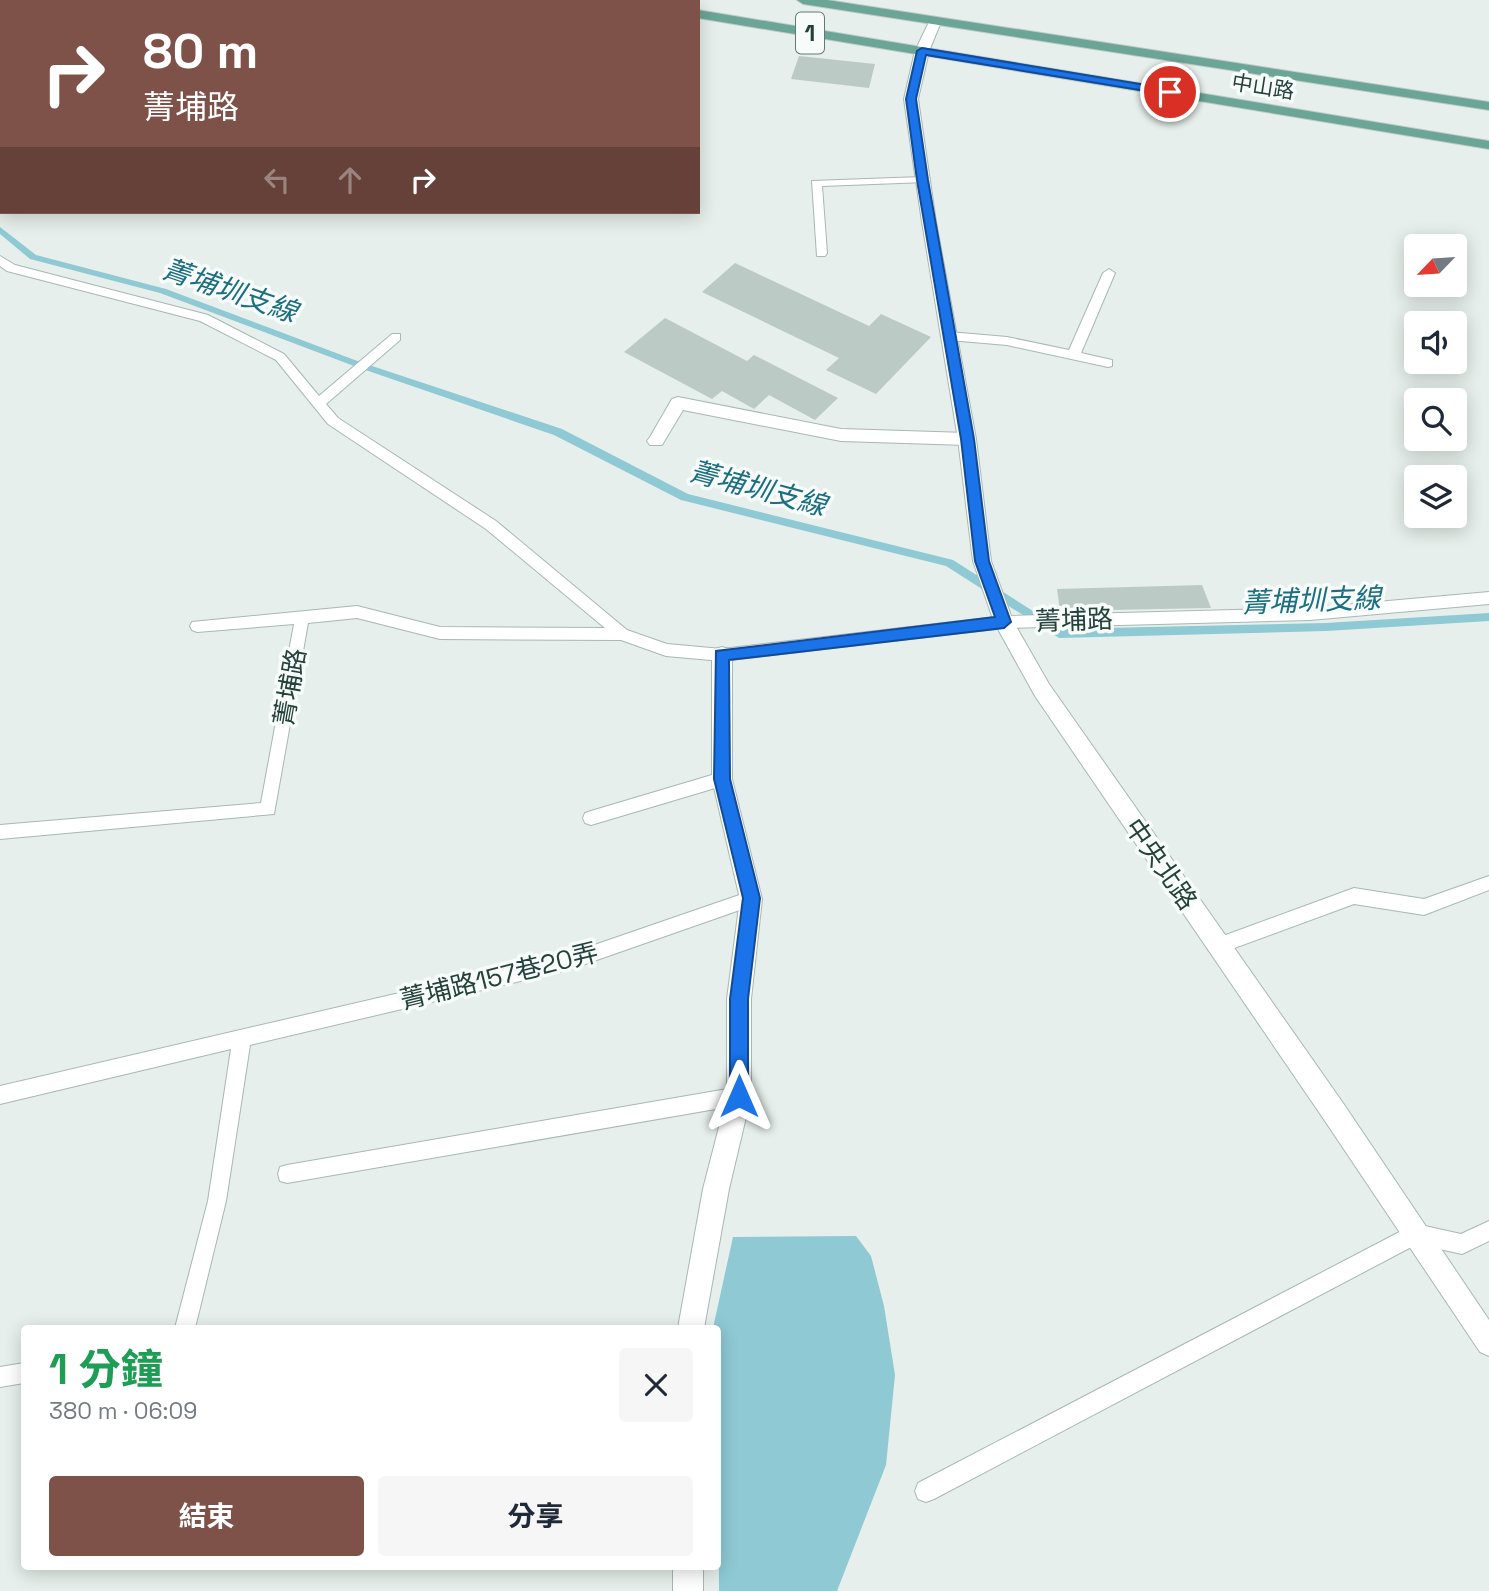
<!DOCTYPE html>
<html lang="zh-TW">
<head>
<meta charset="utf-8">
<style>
  body { margin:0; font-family:"Space Grotesk","Noto Sans TC",sans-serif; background:#f6f6f7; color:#1f2937; height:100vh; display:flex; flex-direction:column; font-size:26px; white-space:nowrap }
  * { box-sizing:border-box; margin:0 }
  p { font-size:23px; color:#747a83 }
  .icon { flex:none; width:38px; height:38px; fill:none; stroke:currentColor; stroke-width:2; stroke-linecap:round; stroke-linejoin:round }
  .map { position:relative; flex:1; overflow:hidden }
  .panel { position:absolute; left:21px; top:1325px; width:700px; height:245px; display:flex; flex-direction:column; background:#fff; border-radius:7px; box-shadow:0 4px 18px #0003 }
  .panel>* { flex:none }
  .guide { position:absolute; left:0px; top:0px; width:700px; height:214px; box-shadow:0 4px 18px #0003; background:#7f5249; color:#fff; overflow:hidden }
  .needle { width:46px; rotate:245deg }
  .buttons { position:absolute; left:1404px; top:234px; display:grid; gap:14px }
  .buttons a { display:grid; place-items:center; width:63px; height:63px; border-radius:7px; background:#fff; box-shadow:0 4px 18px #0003; font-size:35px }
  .pin { position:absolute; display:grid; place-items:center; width:60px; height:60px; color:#fff; margin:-30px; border:4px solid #fff; border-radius:50%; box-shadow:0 2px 7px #0007 }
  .me { position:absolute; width:77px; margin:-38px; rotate:0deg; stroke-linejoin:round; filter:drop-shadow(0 0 5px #0008) }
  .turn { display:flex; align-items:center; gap:24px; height:147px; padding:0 28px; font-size:32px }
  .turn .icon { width:91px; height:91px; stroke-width:2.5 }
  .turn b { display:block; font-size:49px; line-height:60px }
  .lanes { display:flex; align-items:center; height:66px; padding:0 28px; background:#0003; justify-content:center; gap:35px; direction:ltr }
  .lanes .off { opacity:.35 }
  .round { display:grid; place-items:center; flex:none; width:74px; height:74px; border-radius:7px; background:#f6f6f7 }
  .overview { display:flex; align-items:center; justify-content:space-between; height:119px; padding:0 28px }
  h1 { font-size:42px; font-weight:700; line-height:52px; color:#1e9e55 }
  .cta { display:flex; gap:14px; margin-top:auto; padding:14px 28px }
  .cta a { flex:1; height:80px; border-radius:7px; background:#7f5249; color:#fff; font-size:28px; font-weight:700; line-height:80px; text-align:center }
  .cta a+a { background:#f6f6f7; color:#1f2937 }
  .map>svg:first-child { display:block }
</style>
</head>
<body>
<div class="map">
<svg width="1489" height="1591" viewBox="0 0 1489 1591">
  <rect width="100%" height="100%" fill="#e6efeb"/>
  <polygon fill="#8ec9d4" points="856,1236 871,1256 884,1306 895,1375 886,1465 837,1591 719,1591 718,1328 713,1328 733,1237"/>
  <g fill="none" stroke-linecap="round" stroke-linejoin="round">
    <polygon fill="#8ec9d4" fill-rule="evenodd" points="0,227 36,255 166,289 360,362 562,429 688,494 953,560 1061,629 1326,623 1489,613 1489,621 1326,631 1059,638 946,566 681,500 554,435 354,366 160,293 30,259 0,234"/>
  </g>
  <g fill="#bbcac4">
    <polygon points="799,56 875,64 869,88 791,79"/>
    <polygon points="735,263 869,326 881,314 931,337 876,394 826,370 839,358 702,292"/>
    <polygon points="665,318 747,361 754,355 838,398 815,420 769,395 754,409 722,391 712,399 624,352"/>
    <polygon points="1202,585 1211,608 1060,611 1057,589"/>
  </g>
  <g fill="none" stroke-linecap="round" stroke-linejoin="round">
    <g stroke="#a8b8b2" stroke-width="2">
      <g id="service">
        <polygon points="922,177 927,180 926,182 822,186 827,253 825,256 817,256 812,181"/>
        <polygon points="0,256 15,265 208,315 284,354 319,396 392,334 400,334 400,340 326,404 338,418 496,521 627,630 667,644 722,649 1004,616 1310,608 1489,592 1489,604 1310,620 1004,628 722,661 666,656 621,640 440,639 357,618 308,623 274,814 0,839 0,825 261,803 294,624 197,632 192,630 190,626 192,622 357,606 440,627 605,628 486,529 328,424 276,360 200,321 7,271 0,266"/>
        <polygon points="1109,269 1115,273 1081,353 1112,360 1112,366 1108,367 1007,345 949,340 943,336 949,332 1007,337 1069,350 1103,273"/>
        <polygon points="722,772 728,774 730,779 728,784 722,786 591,825 585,823 583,818 585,813 591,811"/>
        <polygon points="1489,876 1489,890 1424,915 1354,904 1218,954 1212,952 1210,946 1212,940 1354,888 1424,899"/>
        <polygon points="751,891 757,894 759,899 757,904 571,969 250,1045 226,1201 195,1328 175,1328 208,1201 231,1049 0,1104 0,1086 571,953"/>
        <polygon points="739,1087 745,1090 748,1096 745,1102 739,1105 287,1183 280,1181 278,1174 280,1167 287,1165"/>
        <polygon points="1489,1221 1489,1241 1462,1254 1417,1244 934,1499 926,1502 918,1499 915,1491 918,1483 1409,1227 1416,1224 1461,1234"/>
        <polygon points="24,1363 24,1383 0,1387 0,1367"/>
      </g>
    </g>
    <g stroke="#a8b8b2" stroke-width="2">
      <g id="minor">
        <polygon points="678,397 841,429 967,433 976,439 967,445 841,441 683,410 662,445 650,445 647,441 650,437 672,399"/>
        <polygon points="722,647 729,649 732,655 732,779 762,899 751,999 751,1096 729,1189 704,1328 678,1328 703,1189 727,1096 727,999 740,899 712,779 712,655 715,649"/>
        <rect x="673" y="1566" width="30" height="25"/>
      </g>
    </g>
    <g stroke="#a8b8b2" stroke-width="2">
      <polygon id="tertiary" points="935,18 941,22 929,51 918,99 936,222 976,439 991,561 1013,621 1049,684 1343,1103 1489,1320 1489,1356 1480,1352 1325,1121 1035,696 994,622 973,561 958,439 922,222 904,99 915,51 929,22"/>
    </g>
    <g stroke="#c2cac8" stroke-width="2">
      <g id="primary">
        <polygon points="608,0 630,0 631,2 609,2"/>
        <polygon points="797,0 827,0 1489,102 1489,110 803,4"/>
        <polygon points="698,10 1489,141 1489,149 698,18"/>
      </g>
    </g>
    <use href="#service" fill="#fff" fill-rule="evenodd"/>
    <use href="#minor" fill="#fff" fill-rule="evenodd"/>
    <use href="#tertiary" fill="#fff" fill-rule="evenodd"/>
    <use href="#primary" fill="#6aa596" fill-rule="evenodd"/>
  </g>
  <polygon fill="#1a73e8" stroke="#114b97" stroke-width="2" points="922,48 1170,89 1175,92 1170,95 926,55 916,99 928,180 974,439 989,561 1011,622 1004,628 729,660 730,779 760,898 748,999 748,1096 746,1102 739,1105 733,1102 730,1096 730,999 743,898 714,779 716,651 995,617 975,561 961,439 917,180 906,99 917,51"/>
  <g text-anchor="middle" stroke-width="7" stroke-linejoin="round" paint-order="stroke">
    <g font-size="21" fill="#24423a" stroke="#f7fbf9">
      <text transform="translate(1263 87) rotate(9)" y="7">中山路</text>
    </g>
    <rect fill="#f7fbf9" stroke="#637a73" stroke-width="2" x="796" y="12.5" width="28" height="41" rx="5"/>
    <g font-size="24" font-weight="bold" fill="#24423a">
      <text x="810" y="41">1</text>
    </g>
    <g font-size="26" fill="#24423a" stroke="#f7fbf9">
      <text transform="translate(1074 620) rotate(-2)" y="9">菁埔路</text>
      <text transform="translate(290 687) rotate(-80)" y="9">菁埔路</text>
      <text transform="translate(1161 864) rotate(55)" y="9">中央北路</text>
      <text transform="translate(499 976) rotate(-14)" y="9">菁埔路157巷20弄</text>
    </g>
    <g font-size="28" font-style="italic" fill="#1c6f80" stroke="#f7fbf9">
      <text transform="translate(230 290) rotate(19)" y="10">菁埔圳支線</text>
      <text transform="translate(758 488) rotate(15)" y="10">菁埔圳支線</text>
      <text transform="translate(1311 600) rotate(-2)" y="10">菁埔圳支線</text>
    </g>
  </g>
</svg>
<div class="buttons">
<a><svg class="needle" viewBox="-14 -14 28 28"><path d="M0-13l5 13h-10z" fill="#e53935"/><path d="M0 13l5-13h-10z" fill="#747a83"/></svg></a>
<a><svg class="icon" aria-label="sound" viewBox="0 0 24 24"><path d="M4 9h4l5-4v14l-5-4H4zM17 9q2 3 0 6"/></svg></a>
<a><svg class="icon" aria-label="search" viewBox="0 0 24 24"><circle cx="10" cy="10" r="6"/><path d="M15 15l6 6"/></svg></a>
<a><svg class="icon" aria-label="layers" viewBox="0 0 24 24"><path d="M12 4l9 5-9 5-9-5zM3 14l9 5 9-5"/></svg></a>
</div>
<div class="pin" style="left:1170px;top:92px;background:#d93025"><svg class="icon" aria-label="arrive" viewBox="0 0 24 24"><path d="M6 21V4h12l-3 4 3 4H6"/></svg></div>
<svg class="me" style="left:739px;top:1096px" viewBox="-20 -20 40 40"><path d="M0-17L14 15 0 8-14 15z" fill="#1a73e8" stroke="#fff" stroke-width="4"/></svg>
<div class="guide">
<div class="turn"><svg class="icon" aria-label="right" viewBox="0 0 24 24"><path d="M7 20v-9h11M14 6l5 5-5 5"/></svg><div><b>80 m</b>菁埔路</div></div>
<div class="lanes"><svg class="icon off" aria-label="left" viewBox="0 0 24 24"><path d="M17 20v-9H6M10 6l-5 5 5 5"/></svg><svg class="icon off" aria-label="ahead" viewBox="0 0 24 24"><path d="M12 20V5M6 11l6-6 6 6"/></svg><svg class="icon" aria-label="right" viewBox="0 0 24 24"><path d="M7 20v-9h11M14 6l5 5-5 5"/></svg></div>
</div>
<section class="panel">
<div class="overview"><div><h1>1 分鐘</h1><p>380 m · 06:09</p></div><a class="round"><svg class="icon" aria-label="close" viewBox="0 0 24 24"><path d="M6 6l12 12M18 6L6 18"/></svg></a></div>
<div class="cta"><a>結束</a><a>分享</a></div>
</section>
</div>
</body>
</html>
